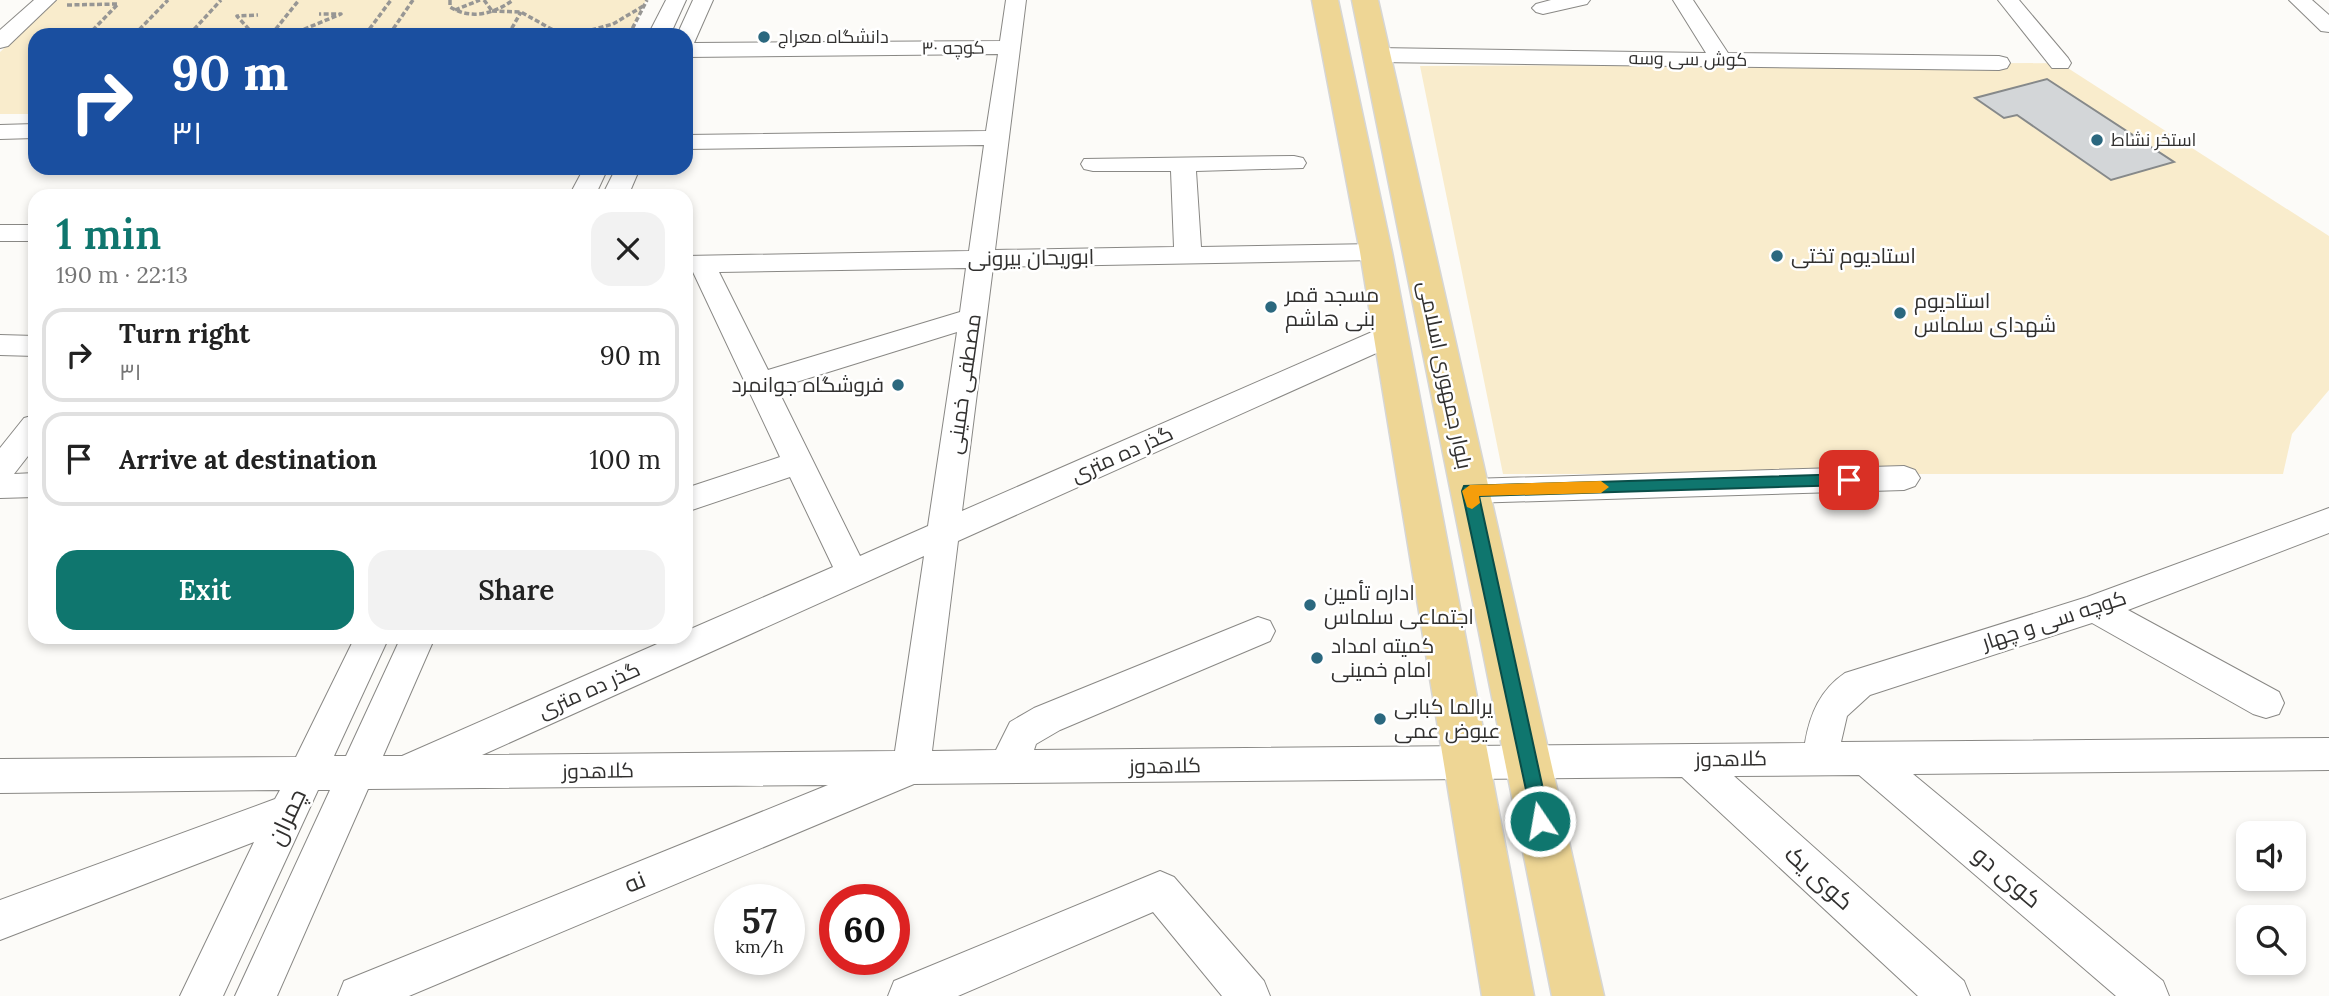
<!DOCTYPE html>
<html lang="en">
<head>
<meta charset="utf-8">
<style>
  body { margin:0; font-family:Lora,Cairo,serif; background:#f2f2f2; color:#222; height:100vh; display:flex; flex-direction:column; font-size:26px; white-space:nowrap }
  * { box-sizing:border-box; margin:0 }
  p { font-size:23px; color:#767676 }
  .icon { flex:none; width:38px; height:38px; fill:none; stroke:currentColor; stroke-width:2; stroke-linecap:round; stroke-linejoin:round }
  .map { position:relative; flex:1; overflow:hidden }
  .panel { position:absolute; left:28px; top:189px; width:665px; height:455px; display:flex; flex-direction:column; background:#fff; border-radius:21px; box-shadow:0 4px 10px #0003 }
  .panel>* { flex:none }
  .guide { position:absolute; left:28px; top:28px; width:665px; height:147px; border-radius:21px; box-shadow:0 4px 10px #0003; background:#1a4fa0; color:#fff; overflow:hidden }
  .controls { position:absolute; left:2236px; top:821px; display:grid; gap:14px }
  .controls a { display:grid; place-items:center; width:70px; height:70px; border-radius:14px; background:#fff; box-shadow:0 4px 10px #0003; font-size:35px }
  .speed { position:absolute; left:714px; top:884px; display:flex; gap:14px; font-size:35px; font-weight:700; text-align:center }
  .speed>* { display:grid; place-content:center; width:91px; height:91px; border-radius:50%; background:#fff; box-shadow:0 4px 10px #0003; line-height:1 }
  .speed small { font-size:18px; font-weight:400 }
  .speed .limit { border:10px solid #d22; background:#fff; color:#111 }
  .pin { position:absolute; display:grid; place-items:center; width:60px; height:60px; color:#fff; margin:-30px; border-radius:14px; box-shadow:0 4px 10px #0006 }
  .me { position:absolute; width:77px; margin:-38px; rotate:348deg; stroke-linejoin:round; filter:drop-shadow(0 0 5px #0008) }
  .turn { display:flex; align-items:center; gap:24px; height:147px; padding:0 28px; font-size:32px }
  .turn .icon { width:91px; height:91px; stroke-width:2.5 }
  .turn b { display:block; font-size:49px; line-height:60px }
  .round { display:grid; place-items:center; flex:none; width:74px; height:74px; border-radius:21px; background:#f2f2f2 }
  .head { display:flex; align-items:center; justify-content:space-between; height:119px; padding:0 28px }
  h1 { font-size:42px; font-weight:600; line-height:52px; color:#0f766e }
  .button { display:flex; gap:14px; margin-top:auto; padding:14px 28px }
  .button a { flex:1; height:80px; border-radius:21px; background:#0f766e; color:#fff; font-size:28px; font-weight:600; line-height:80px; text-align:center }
  .button a+a { background:#f2f2f2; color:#222 }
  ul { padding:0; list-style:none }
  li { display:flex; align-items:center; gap:21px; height:94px; margin:0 14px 10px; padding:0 14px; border:4px solid #e0e0e0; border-radius:21px }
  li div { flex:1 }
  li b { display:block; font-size:26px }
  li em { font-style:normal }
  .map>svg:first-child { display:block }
</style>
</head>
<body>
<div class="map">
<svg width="2329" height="996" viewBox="0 0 2329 996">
  <rect width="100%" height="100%" fill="#fcfbf8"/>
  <g fill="#f9eccc">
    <polygon points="57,0 646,0 629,35 35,35 35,114 0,114 0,52"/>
    <polygon points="2060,63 2329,236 2329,390 2292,434 2283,474 1503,474 1420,66"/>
  </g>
  <polygon fill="#d3d6d8" stroke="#86898a" stroke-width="2" points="2047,79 2174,162 2111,180 2017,115 2004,118 1975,98"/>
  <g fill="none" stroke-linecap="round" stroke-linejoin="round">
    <g stroke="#898885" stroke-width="2">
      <g id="minor">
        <polygon points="34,0 56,0 8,46 0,48 0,30"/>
        <polygon points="666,0 686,0 670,35 648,35"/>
        <path d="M693,0h20l-19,43 306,-2 6,-41h20l-31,250 179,-3 -3,-76h-78l-9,-2 -3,-5 3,-5 210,-3 9,2 3,5 -3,5 -107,3 5,76 175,-3 9,2 4,6 -4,6 -9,2 -383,7 -31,244 419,-183 10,-2 10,2 4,7 -4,7 -443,199 -26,210 64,-1 14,-28 24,-14 224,-91 12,4 5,10 -5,10 -210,89 -24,14 -2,6 771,-7c5,-29 15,-53 40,-70l242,-76 242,-89v25l-201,77 151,82 5,11 -5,11 -13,4 -13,-4 -161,-91 -222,72 -23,21 -6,26 488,-4v32l-416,4 250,207 6,15h-53l-257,-221 -125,1 230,205 6,15h-52l-236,-219 -768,7 -505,212h-71l6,-15 484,-196 -460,4 -91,207h-42l95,-206h-12l-95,206h-43l74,-154 -254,98v-40l275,-101 5,-9 -280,3v-34l296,-2 59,-120h34l-55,119h12l55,-119h34l-52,119h19l271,-119h13v-6l147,-64 -43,-90 -104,35v-24l94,-31 -87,-185h-7v-16l283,-5 15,-106 -298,4v-14l300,-4 12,-77 -312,3v-22h-9zM966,268l-6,44 -192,58 -49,-98zM957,332l-29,194 -68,30 -83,-168zM924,556l-29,195 -413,4z"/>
        <polygon points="1551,0 1590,0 1587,4 1543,14 1536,12 1532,8 1536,4"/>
        <polygon points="1673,0 1693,0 1728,53 1999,56 2007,58 2010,63 2007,68 1999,70 1377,62 1369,60 1366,55 1369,50 1377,48 1706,53"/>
        <polygon points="1998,0 2019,0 2068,58 2071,63 2068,68 2052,68"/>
        <polygon points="2289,0 2312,0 2329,15 2329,32 2321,31"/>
        <polygon points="35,124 35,138 0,139 0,125"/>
        <polygon points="584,168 608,168 595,196 569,196"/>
        <polygon points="616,168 640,168 628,196 602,196"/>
        <rect x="0" y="225" width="35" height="16"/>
        <polygon points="0,335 35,336 35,356 0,355"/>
        <polygon points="35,415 35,447 14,474 35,473 35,497 0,498 0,448 24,418"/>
        <polygon points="1904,466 1915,470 1920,478 1915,486 1904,490 1470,503 1459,499 1454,491 1459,483 1470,479"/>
        <polygon points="1160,871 1174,877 1264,981 1270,996 1222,996 1153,912 958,996 888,996 894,981"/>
      </g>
    </g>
    <g stroke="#d6d6d5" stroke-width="3">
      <g id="major">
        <polygon points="1312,0 1338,0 1392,252 1534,996 1482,996 1360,252"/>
        <polygon points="1352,0 1378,0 1604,996 1552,996"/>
      </g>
    </g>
    <g stroke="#979694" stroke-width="3.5" stroke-dasharray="5 2.5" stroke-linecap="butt">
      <path d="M450,0v7c21,13 44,7 63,-7"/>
      <polyline points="484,0 492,11"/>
      <polyline points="67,5 118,4 88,35"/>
      <polyline points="455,10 480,0"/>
      <polyline points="492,11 521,12 553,30 577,34 613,24 645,5"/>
      <polyline points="134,35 168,0"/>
      <polyline points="189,35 221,0"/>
      <polyline points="254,35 237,16 258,15"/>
      <polyline points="271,35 299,0"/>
      <polyline points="290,35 341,14 319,14"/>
      <polyline points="365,35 391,0"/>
      <polyline points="389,35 413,0"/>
      <polyline points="508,35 521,12"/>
      <polyline points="629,35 647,0"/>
    </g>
    <use href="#minor" fill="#fff" fill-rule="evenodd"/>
    <use href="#major" fill="#eed695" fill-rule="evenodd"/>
  </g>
  <polygon fill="#0f766e" stroke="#0a4d48" stroke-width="2" points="1849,474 1857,480 1849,485 1479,496 1550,821 1547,827 1540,829 1534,827 1462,491 1464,486"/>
  <polygon fill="#f59e0b" points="1601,481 1609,487 1601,493 1479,496 1480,503 1472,509 1467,507 1462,491 1470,485"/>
  <g fill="#2b687f" stroke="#fff" stroke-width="2.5">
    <circle cx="764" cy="37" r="7"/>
    <circle cx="2097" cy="140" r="7"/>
    <circle cx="1777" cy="256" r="7"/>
    <circle cx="1271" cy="307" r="7"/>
    <circle cx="1900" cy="313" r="7"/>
    <circle cx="898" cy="385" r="7"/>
    <circle cx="1310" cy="605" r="7"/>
    <circle cx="1317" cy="658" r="7"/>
    <circle cx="1380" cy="719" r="7"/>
  </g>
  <g text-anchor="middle" stroke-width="5" stroke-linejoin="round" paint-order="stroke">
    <g font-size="18" fill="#31302f" stroke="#fff" text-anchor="start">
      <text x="778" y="43">دانشگاه معراج</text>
      <text x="2111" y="146">استخر نشاط</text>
    </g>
    <g font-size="18" fill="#31302f" stroke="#fff">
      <text transform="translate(953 48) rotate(-1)" y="6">کوچه ۳۰</text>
      <text transform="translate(1688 59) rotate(1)" y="6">کوش سی وسه</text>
    </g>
    <g font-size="21" fill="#31302f" stroke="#fff" text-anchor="start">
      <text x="1791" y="263">استادیوم تختی</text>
      <text x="1285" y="302">مسجد قمر<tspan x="1285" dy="24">بنی هاشم</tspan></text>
      <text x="1914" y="308">استادیوم<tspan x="1914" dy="24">شهدای سلماس</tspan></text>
      <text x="884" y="392" text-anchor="end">فروشگاه جوانمرد</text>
      <text x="1324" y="600">اداره تأمین<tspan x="1324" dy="24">اجتماعی سلماس</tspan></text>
      <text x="1331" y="653">کمیته امداد<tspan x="1331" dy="24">امام خمینی</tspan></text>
      <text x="1394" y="714">یرالما کبابی<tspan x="1394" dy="24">عیوض عمی</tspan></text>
    </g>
    <g font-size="21" fill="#31302f" stroke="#fff">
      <text transform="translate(1031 258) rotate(-1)" y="7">ابوریحان بیرونی</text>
      <text transform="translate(1445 375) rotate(78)" y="7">بلوار جمهوری اسلامی</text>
      <text transform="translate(964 384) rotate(-82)" y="7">مصطفی خمینی</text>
      <text transform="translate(1122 454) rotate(-24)" y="7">گذر ده متری</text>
      <text transform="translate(2054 620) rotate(-18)" y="7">کوچه سی و چهار</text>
      <text transform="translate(589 690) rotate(-24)" y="7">گذر ده متری</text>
      <text transform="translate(1731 759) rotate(-1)" y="7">کلاهدوز</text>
      <text transform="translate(1165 766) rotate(-1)" y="7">کلاهدوز</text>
      <text transform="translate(598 771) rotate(-1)" y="7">کلاهدوز</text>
    </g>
    <g font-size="24" fill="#31302f" stroke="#fff">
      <text transform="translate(287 817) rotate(-65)" y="8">چمران</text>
      <text transform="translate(2007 877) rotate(40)" y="8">کوی دو</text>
      <text transform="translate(1819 878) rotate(42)" y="8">کوی یک</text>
      <text transform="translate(635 882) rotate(-22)" y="8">نه</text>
    </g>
  </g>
</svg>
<div class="controls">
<a><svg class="icon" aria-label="sound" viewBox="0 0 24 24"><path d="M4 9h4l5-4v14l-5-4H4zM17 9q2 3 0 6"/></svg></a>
<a><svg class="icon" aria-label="search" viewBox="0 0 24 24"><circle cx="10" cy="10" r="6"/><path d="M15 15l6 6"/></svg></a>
</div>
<div class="speed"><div>57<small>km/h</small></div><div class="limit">60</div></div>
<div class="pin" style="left:1849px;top:480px;background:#d93025"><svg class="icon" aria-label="arrive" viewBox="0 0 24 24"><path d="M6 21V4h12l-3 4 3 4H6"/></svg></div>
<svg class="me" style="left:1540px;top:821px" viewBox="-20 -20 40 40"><circle r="17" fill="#0f766e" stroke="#fff" stroke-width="3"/><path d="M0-11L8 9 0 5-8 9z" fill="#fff"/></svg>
<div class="guide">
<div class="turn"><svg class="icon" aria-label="right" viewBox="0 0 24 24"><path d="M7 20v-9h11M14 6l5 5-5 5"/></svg><div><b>90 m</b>۳۱</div></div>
</div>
<section class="panel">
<div class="head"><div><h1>1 min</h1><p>190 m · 22:13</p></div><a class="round"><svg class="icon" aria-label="close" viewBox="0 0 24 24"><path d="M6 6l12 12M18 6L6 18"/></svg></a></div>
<ul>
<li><svg class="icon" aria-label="right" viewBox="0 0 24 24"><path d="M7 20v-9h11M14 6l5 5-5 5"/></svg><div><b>Turn right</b><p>۳۱</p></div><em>90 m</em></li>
<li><svg class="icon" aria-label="arrive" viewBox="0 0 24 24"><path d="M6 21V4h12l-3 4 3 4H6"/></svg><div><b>Arrive at destination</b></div><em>100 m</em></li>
</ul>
<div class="button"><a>Exit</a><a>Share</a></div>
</section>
</div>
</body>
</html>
